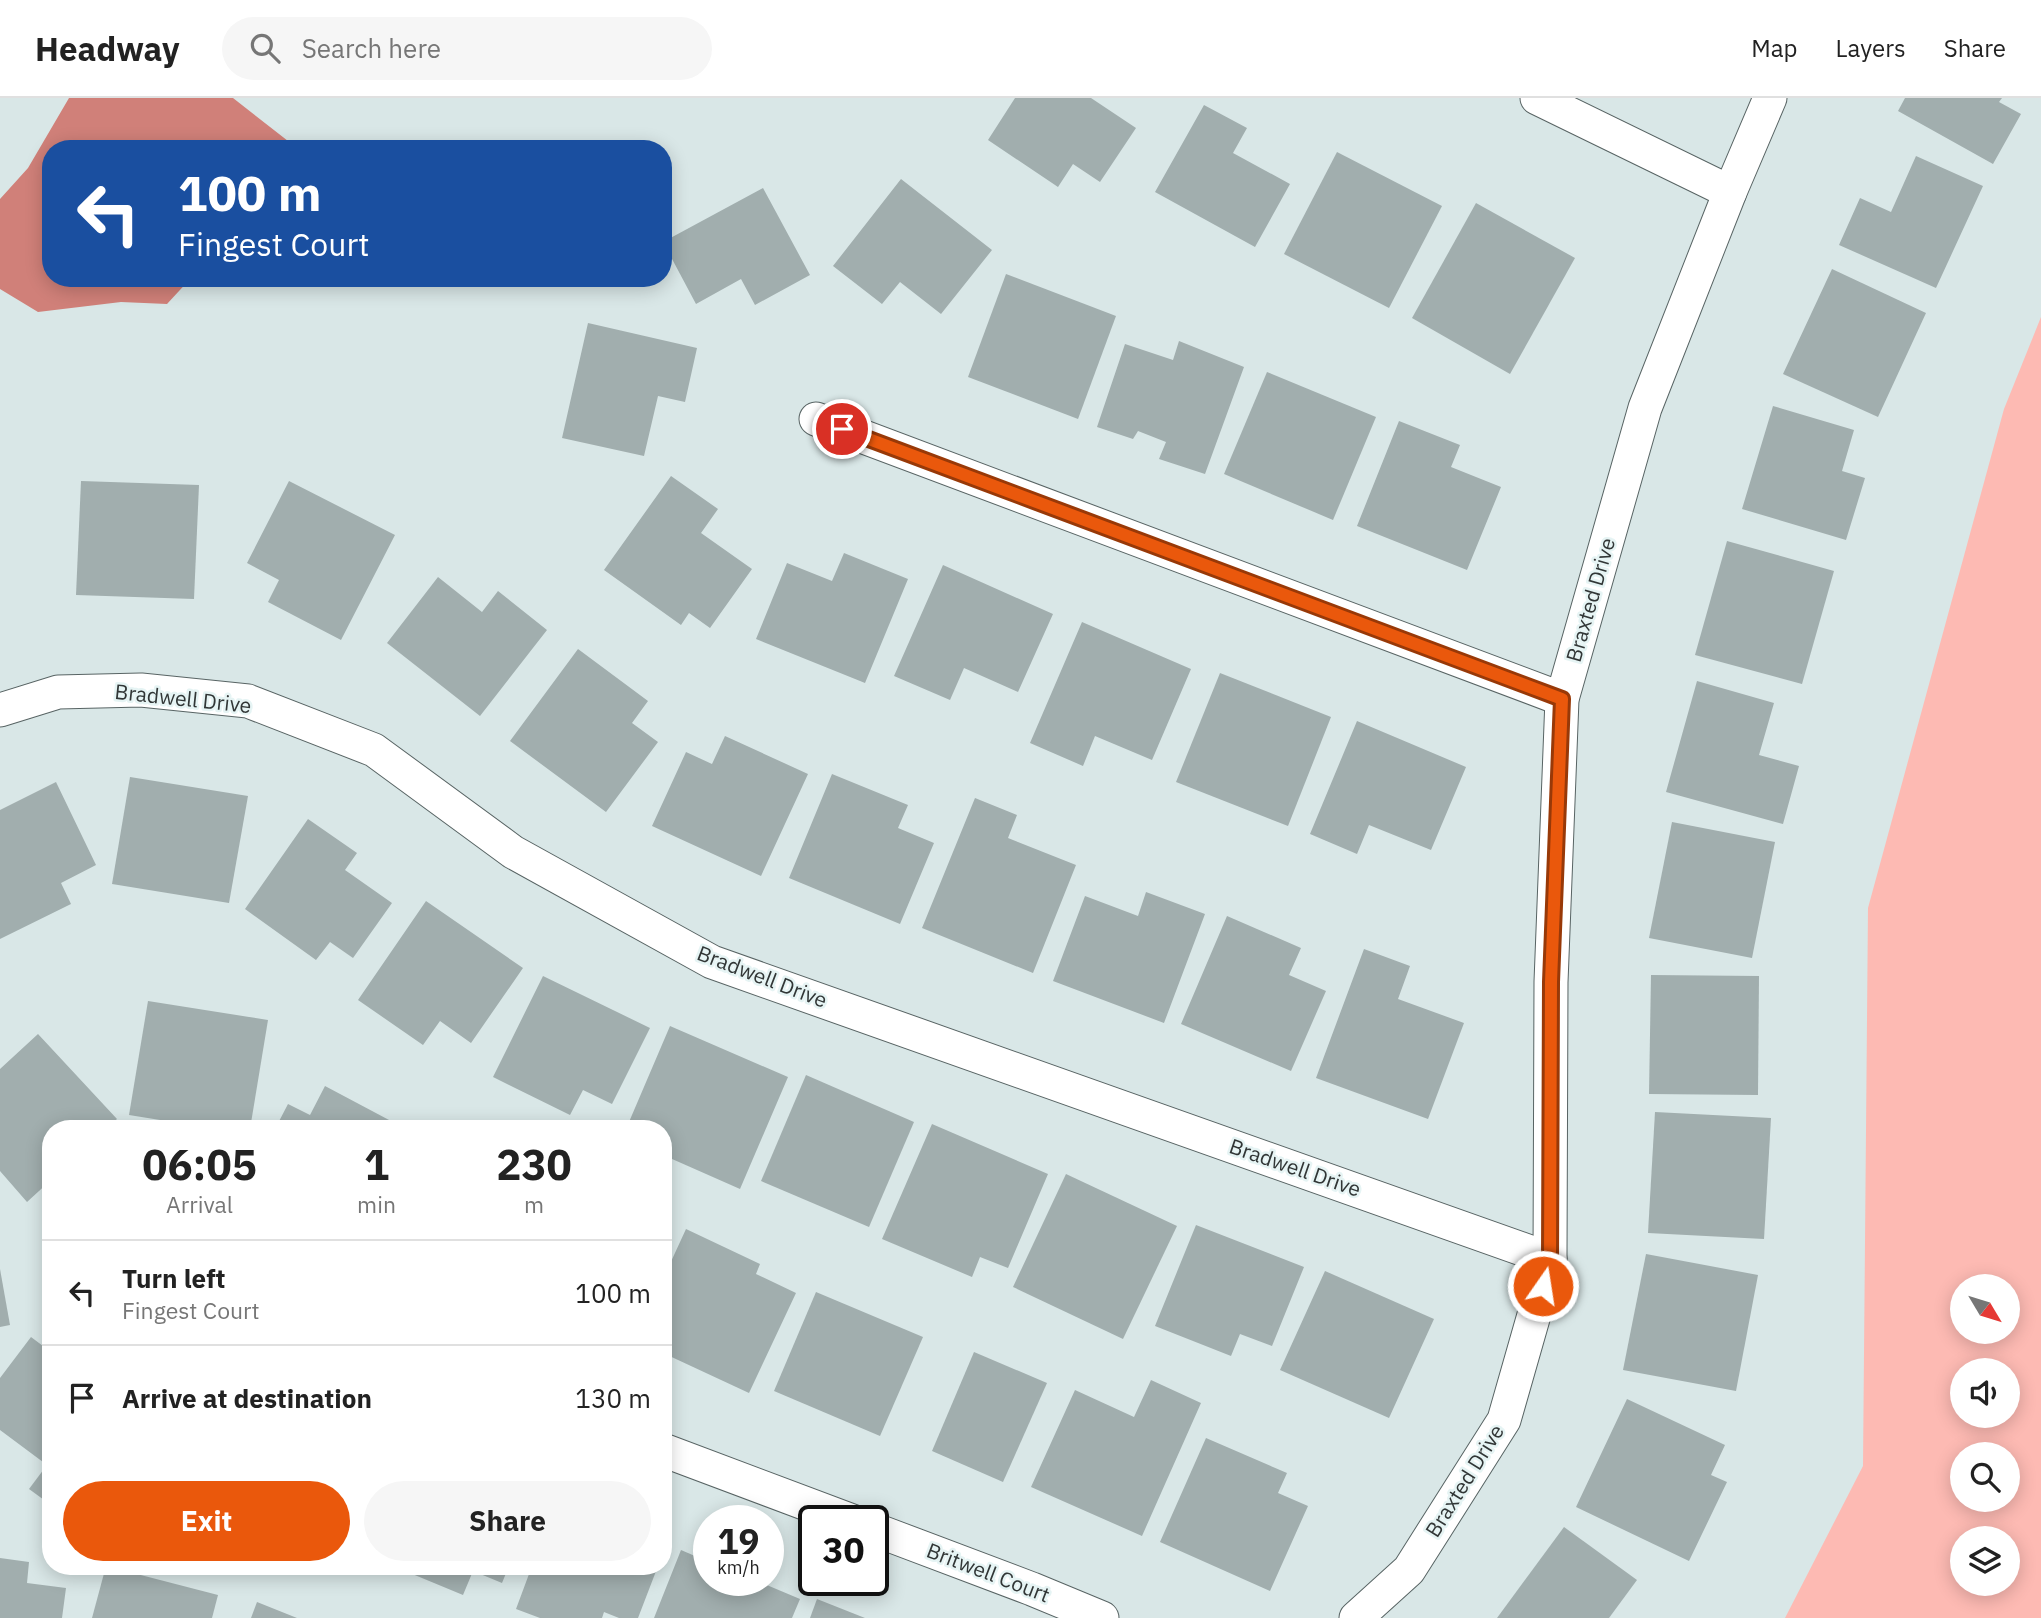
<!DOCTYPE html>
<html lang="en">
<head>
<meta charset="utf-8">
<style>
  body { margin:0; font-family:"IBM Plex Sans",sans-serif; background:#f6f6f6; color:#222; height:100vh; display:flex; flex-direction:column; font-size:26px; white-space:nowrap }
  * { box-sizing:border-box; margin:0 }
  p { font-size:23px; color:#767676 }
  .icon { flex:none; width:38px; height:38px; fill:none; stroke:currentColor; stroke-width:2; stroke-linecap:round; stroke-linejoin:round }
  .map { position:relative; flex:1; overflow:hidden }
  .details { position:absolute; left:42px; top:1022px; width:630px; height:455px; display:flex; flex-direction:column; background:#fff; border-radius:28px; box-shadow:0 4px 18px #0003 }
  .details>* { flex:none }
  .hud { position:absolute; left:42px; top:42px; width:630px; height:147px; border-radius:28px; box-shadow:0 4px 18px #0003; background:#1a4fa0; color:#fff; overflow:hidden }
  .needle { width:46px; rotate:128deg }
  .fabs { position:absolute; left:1950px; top:1176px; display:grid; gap:14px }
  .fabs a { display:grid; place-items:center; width:70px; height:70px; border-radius:50%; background:#fff; box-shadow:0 4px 18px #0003; font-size:35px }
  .speed { position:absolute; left:693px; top:1407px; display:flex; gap:14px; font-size:35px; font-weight:700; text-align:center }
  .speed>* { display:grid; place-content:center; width:91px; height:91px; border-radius:50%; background:#fff; box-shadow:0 4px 18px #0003; line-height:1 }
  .speed small { font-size:18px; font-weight:400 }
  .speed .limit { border:4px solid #111; border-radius:10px; background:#fff; color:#111 }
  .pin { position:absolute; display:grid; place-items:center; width:60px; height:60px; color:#fff; margin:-30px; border:4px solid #fff; border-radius:50%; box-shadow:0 2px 7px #0007 }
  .me { position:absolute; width:77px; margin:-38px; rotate:13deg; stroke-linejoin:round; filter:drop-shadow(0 0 5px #0008) }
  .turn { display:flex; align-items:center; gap:24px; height:147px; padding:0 21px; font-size:32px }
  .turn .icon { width:91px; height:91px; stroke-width:2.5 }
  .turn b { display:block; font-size:49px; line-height:60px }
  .eta { display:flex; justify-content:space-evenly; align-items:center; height:119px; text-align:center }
  .eta b { font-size:42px; font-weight:700; line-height:49px }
  .action { display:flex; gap:14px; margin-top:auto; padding:14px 21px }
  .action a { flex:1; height:80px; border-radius:42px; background:#ea580c; color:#fff; font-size:28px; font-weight:700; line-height:80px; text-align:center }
  .action a+a { background:#f6f6f6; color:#222 }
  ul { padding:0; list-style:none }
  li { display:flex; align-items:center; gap:21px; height:105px; padding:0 21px; border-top:2px solid #e0e0e0 }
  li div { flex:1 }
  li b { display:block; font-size:26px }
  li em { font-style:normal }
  header { display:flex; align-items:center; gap:42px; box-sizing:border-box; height:98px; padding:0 35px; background:#fff; border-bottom:2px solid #e0e0e0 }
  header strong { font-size:33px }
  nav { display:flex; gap:38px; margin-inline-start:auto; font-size:24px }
  .search { width:490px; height:63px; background:#f6f6f6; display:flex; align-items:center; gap:18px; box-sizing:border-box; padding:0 24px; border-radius:38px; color:#767676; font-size:26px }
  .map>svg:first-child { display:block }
</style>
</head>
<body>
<header>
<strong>Headway</strong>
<div class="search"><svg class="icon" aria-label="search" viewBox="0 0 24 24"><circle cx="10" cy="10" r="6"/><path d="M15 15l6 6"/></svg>Search here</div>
<nav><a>Map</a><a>Layers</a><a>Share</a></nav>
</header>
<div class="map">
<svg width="2041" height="1520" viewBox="0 0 2041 1520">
  <rect width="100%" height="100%" fill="#d9e7e7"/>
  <path fill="#fdbab3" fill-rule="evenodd" d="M2041,219v1301h-256l78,-152 5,-558 136,-499zM1962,1188h45v46h-45zM1962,1272h45v46h-45zM1962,1356h45v46h-45zM2007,1440v46h-45v-46z"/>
  <polygon fill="#d08079" points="69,0 233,0 288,43 291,51 51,51 51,180 191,180 167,206 121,204 38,214 0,191 0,101 28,70"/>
  <g fill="#a1aeae">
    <polygon points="1015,0 1091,0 1136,30 1100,84 1073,66 1058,89 988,42"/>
    <polygon points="1905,0 2002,0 1999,4 2021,16 1993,66 1898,13"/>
    <polygon points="1204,7 1247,30 1233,55 1290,86 1255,149 1155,94"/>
    <polygon points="1337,54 1442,108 1389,210 1284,156"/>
    <polygon points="1916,58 1983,88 1936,190 1839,147 1860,100 1891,114"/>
    <polygon points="901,81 992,152 941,216 900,184 882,206 833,168"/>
    <polygon points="763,90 810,177 755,207 741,181 696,206 663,144"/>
    <polygon points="1476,105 1575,160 1510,276 1412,220"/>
    <polygon points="1832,171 1926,215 1878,319 1783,276"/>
    <polygon points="1006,176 1116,218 1078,321 968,279"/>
    <polygon points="588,225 697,250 685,304 658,298 644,358 562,340"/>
    <polygon points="1179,243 1244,269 1205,376 1159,361 1166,344 1138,333 1133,341 1097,329 1125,246 1173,262"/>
    <polygon points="1267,274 1376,319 1333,422 1224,376"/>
    <polygon points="1773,308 1854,332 1842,373 1865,380 1846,442 1742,411"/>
    <polygon points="1399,323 1460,347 1451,369 1501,389 1467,472 1357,428"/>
    <polygon points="671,378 718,411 701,435 752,471 710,530 689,515 681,527 604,472"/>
    <polygon points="81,383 199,387 194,501 76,497"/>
    <polygon points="289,383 395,437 341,542 268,504 279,482 247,465"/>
    <polygon points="1727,443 1834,473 1802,586 1695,557"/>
    <polygon points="844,455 908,481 865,585 756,541 787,465 832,483"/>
    <polygon points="943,467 1053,516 1018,594 964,570 950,602 894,578"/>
    <polygon points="438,479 482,514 498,493 547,532 480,618 387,545"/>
    <polygon points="1082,524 1191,571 1152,662 1095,638 1083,668 1030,645"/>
    <polygon points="578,551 648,603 632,625 658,644 606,714 510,643"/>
    <polygon points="1220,575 1331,619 1288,728 1176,684"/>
    <polygon points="1697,583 1774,605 1759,657 1799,668 1783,726 1666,694"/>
    <polygon points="1357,623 1466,669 1431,752 1369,727 1357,756 1310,736"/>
    <polygon points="725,638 808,676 761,778 652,728 686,654 712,666"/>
    <polygon points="832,676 908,707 898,730 934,745 900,826 789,780"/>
    <polygon points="130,679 248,698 229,805 112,786"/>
    <polygon points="56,684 96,767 61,785 71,806 0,841 0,712"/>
    <polygon points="975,700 1017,717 1008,740 1076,767 1033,875 922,830"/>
    <polygon points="308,721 357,755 345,772 392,805 353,860 330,844 316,862 245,811"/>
    <polygon points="1672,724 1775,744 1752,860 1649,840"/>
    <polygon points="1146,794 1205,816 1164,925 1053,883 1085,798 1138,818"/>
    <polygon points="426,803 523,870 471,945 440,923 423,947 358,902"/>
    <polygon points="1227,818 1301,850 1289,877 1326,893 1291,973 1181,926"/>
    <polygon points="1364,851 1410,868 1398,901 1464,925 1428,1021 1316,980"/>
    <polygon points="1651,877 1759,878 1758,997 1649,996"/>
    <polygon points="543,878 650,930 612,1006 583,992 570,1017 493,979"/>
    <polygon points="148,903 268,922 250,1031 216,1031 129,1017"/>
    <polygon points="670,928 788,979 740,1091 663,1057 663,1031 626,1031"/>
    <polygon points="38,936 117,1021 106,1031 51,1031 51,1082 27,1104 0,1073 0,971"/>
    <polygon points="806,977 914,1024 869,1129 761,1083"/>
    <polygon points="325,988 406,1031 275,1031 288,1006 310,1017"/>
    <polygon points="1655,1014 1771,1020 1764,1141 1648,1135"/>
    <polygon points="932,1026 1048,1076 1008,1170 980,1159 972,1179 882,1141"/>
    <polygon points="1066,1076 1177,1128 1123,1241 1013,1189"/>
    <polygon points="1196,1127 1304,1169 1272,1248 1240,1236 1231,1258 1155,1228"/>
    <polygon points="686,1131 760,1166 756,1176 796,1195 749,1295 663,1255 663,1181"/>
    <polygon points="1646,1156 1758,1177 1736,1293 1623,1272"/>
    <polygon points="0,1171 10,1227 0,1229"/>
    <polygon points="1325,1173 1434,1221 1389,1320 1280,1272"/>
    <polygon points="816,1194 923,1239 880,1338 774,1293"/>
    <polygon points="31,1239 51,1254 51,1407 29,1391 47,1367 0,1332 0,1280"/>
    <polygon points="974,1254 1047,1285 1003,1384 932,1353"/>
    <polygon points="1151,1282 1201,1305 1142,1438 1031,1389 1075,1292 1134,1319"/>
    <polygon points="1627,1301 1725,1347 1711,1377 1727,1384 1689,1463 1576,1409"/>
    <polygon points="1206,1340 1287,1375 1278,1395 1308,1408 1270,1493 1160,1444"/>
    <polygon points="1564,1429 1637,1482 1609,1520 1497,1520"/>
    <polygon points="681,1452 709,1464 709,1482 755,1482 800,1501 792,1520 654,1520"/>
    <polygon points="0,1460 29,1464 27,1485 66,1490 62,1520 0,1520"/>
    <polygon points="106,1468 218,1497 212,1520 92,1520"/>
    <polygon points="393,1468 509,1468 502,1485 473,1473 463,1497"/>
    <polygon points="532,1468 658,1468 638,1520 619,1520 604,1514 602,1520 540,1520 516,1511"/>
    <polygon points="817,1501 865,1520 810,1520"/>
    <polygon points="257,1504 297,1520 251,1520"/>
  </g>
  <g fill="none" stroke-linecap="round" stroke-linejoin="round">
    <g stroke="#586464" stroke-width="35">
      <g id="street">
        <polyline points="1537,0 1730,94"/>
        <polyline points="816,321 1562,601"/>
        <polyline points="0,612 58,594 141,592 248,603 374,652 513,754 712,864 1550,1161"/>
        <polyline points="663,1352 852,1423"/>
        <polyline points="873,1431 1032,1491 1102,1520"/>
        <polyline points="1356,1520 1409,1472 1504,1322 1550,1161 1551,884 1562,601 1645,310 1730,94 1770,0"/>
      </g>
    </g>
    <use href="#street" stroke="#fff" stroke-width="33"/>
  </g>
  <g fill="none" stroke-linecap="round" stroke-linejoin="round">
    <g stroke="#983908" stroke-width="18">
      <polyline id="route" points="842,331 1562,601 1551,884 1550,1161 1543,1188"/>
    </g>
    <use href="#route" stroke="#ea580c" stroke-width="12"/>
  </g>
  <g text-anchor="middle" stroke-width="5" stroke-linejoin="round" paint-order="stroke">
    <g font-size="21" fill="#313636" stroke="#e6f4f4">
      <text transform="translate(1591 502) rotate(-74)" y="7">Braxted Drive</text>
      <text transform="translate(183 601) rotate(6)" y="7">Bradwell Drive</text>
      <text transform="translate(762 879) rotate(21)" y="7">Bradwell Drive</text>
      <text transform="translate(1295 1070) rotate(19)" y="7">Bradwell Drive</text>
      <text transform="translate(1465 1383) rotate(-58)" y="7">Braxted Drive</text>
      <text transform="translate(988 1475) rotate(21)" y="7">Britwell Court</text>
    </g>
  </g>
</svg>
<div class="fabs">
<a><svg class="needle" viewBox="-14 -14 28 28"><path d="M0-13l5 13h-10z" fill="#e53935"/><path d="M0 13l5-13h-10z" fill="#767676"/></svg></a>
<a><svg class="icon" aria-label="sound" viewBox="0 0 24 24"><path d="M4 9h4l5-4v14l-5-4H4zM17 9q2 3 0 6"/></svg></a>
<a><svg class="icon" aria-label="search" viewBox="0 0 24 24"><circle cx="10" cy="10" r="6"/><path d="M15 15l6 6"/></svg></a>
<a><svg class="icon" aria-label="layers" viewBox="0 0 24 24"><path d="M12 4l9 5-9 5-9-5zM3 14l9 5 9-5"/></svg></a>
</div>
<div class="speed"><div>19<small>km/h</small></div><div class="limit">30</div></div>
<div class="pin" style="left:842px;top:331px;background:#d93025"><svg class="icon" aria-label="arrive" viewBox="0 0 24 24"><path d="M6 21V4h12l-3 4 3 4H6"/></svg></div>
<svg class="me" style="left:1543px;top:1188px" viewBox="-20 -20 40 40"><circle r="17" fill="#ea580c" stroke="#fff" stroke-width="3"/><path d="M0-11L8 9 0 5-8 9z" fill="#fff"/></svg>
<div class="hud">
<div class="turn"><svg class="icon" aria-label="left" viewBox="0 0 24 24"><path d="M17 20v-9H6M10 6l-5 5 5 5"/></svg><div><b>100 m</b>Fingest Court</div></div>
</div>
<section class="details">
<div class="eta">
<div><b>06:05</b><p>Arrival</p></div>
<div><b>1</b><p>min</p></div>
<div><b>230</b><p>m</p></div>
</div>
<ul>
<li><svg class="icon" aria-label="left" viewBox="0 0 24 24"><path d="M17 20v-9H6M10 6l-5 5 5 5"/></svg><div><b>Turn left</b><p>Fingest Court</p></div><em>100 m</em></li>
<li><svg class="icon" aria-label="arrive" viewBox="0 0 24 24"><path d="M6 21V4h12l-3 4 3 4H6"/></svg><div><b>Arrive at destination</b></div><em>130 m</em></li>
</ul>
<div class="action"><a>Exit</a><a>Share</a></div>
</section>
</div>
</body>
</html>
